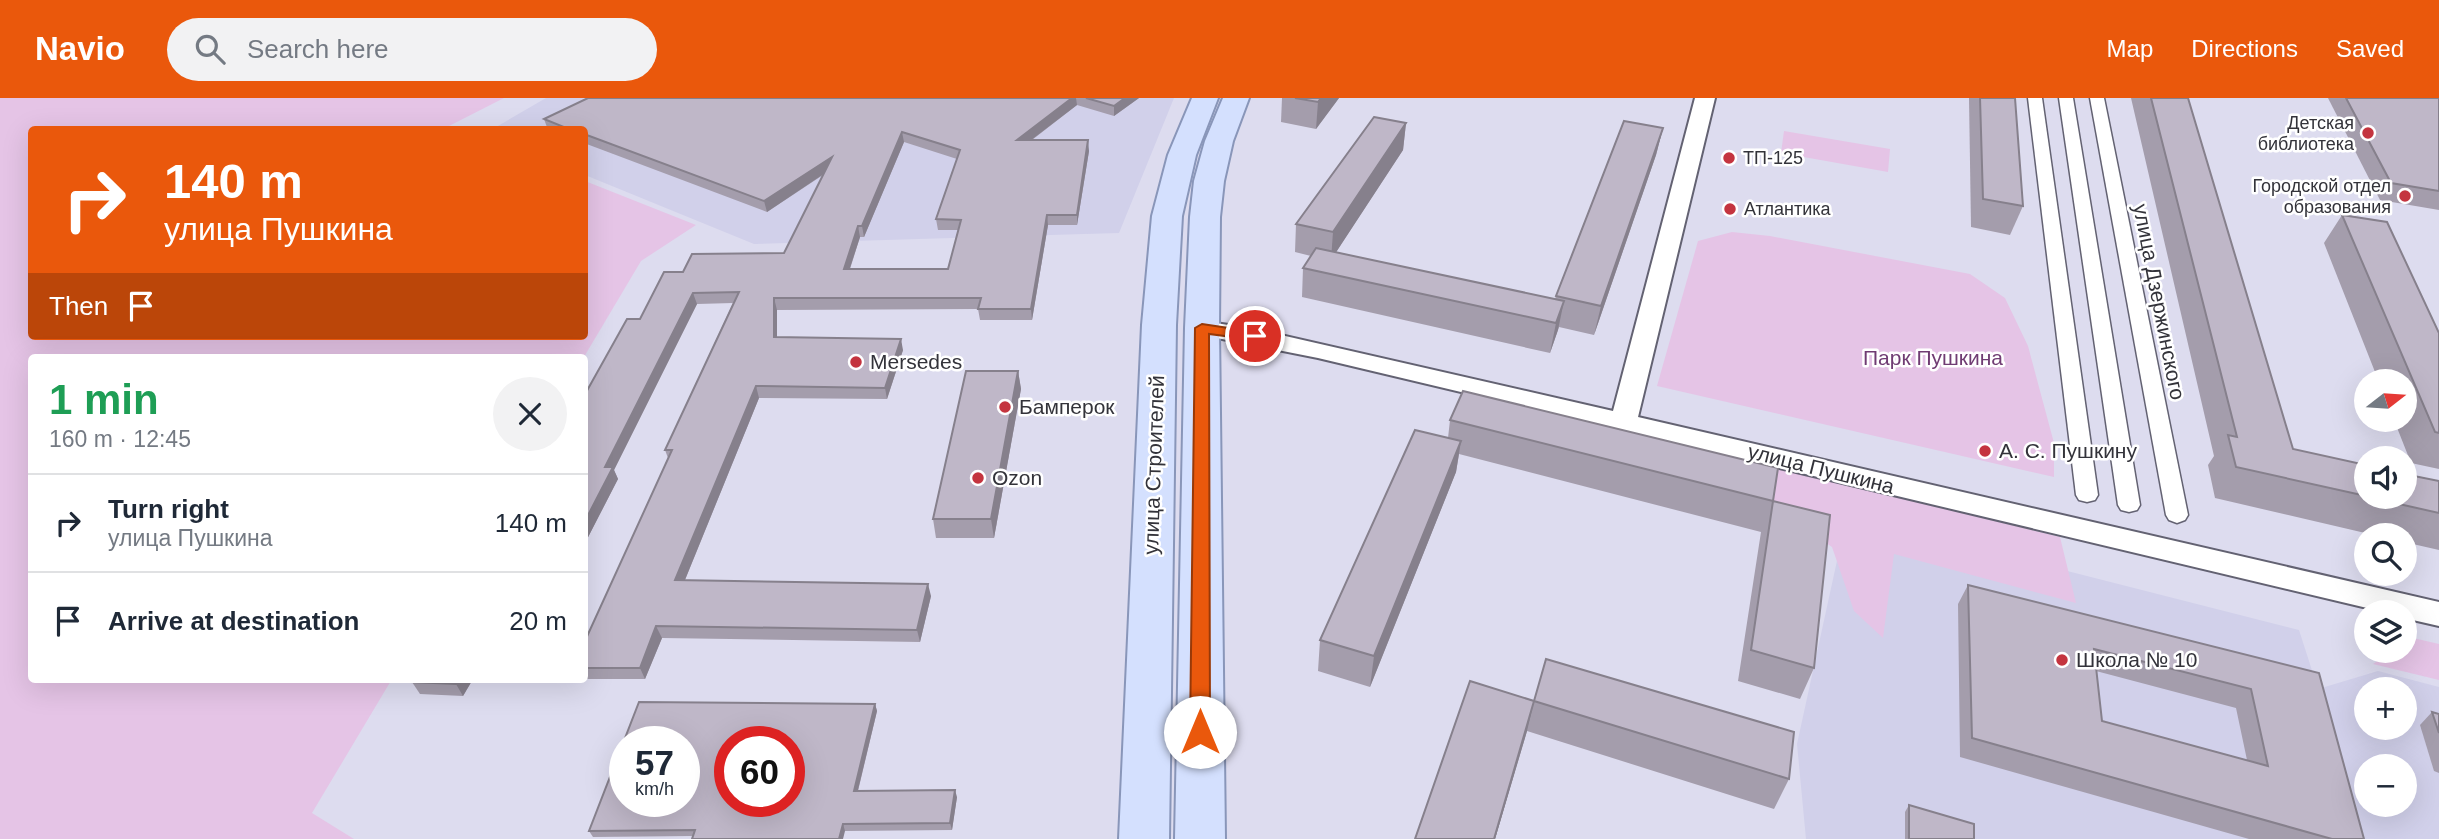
<!DOCTYPE html>
<html lang="en">
<head>
<meta charset="utf-8">
<style>
  body { margin:0; font-family:Arial,sans-serif; background:#f2f2f3; color:#1f2937; height:100vh; display:flex; flex-direction:column; font-size:26px; white-space:nowrap }
  * { box-sizing:border-box; margin:0 }
  p { font-size:23px; color:#747a83 }
  .icon { flex:none; width:38px; height:38px; fill:none; stroke:currentColor; stroke-width:2; stroke-linecap:round; stroke-linejoin:round }
  .map { position:relative; flex:1; overflow:hidden }
  .drawer { position:absolute; left:28px; top:256px; width:560px; height:329px; display:flex; flex-direction:column; background:#fff; border-radius:7px; box-shadow:0 7px 28px #0002 }
  .drawer>* { flex:none }
  .guide { position:absolute; left:28px; top:28px; width:560px; height:214px; border-radius:7px; box-shadow:0 7px 28px #0002; background:#ea580c; color:#fff; overflow:hidden }
  .needle { width:46px; rotate:73deg }
  .controls { position:absolute; left:2354px; top:271px; display:grid; gap:14px }
  .controls a { display:grid; place-items:center; width:63px; height:63px; border-radius:50%; background:#fff; box-shadow:0 7px 28px #0002; font-size:35px }
  .speed { position:absolute; left:609px; top:628px; display:flex; gap:14px; font-size:35px; font-weight:700; text-align:center }
  .speed>* { display:grid; place-content:center; width:91px; height:91px; border-radius:50%; background:#fff; box-shadow:0 7px 28px #0002; line-height:1 }
  .speed small { font-size:18px; font-weight:400 }
  .speed .limit { border:10px solid #d22; background:#fff; color:#111 }
  .pin { position:absolute; display:grid; place-items:center; width:60px; height:60px; color:#fff; margin:-30px; border:4px solid #fff; border-radius:50%; box-shadow:0 2px 7px #0007 }
  .me { position:absolute; width:77px; margin:-38px; rotate:0deg; stroke-linejoin:round; filter:drop-shadow(0 0 5px #0008) }
  .turn { display:flex; align-items:center; gap:24px; height:147px; padding:0 21px; font-size:32px }
  .turn .icon { width:91px; height:91px; stroke-width:2.5 }
  .turn b { display:block; font-size:49px; line-height:60px }
  .then { display:flex; align-items:center; height:66px; padding:0 21px; background:#0003; gap:14px; font-size:26px }
  .round { display:grid; place-items:center; flex:none; width:74px; height:74px; border-radius:37px; background:#f2f2f3 }
  .summary { display:flex; align-items:center; justify-content:space-between; height:119px; padding:0 21px }
  h1 { font-size:42px; font-weight:600; line-height:52px; color:#1e9e55 }
  ul { padding:0; list-style:none }
  li { display:flex; align-items:center; gap:21px; height:98px; padding:0 21px; border-top:2px solid #e0e1e3 }
  li div { flex:1 }
  li b { display:block; font-size:26px }
  li em { font-style:normal }
  header { display:flex; align-items:center; gap:42px; box-sizing:border-box; height:98px; padding:0 35px; background:#ea580c; color:#fff }
  header strong { font-size:33px }
  nav { display:flex; gap:38px; margin-inline-start:auto; font-size:24px }
  .search { width:490px; height:63px; background:#f2f2f3; display:flex; align-items:center; gap:18px; box-sizing:border-box; padding:0 24px; border-radius:38px; color:#747a83; font-size:26px }
  .map>svg:first-child { display:block }
</style>
</head>
<body>
<header>
<strong>Navio</strong>
<div class="search"><svg class="icon" aria-label="search" viewBox="0 0 24 24"><circle cx="10" cy="10" r="6"/><path d="M15 15l6 6"/></svg>Search here</div>
<nav><a>Map</a><a>Directions</a><a>Saved</a></nav>
</header>
<div class="map">
<svg width="2439" height="741" viewBox="0 0 2439 741">
  <rect width="100%" height="100%" fill="#dddcef"/>
  <g fill="#d1d0ea" fill-rule="evenodd">
    <polygon points="546,0 1174,0 1119,135 754,146 585,77 584,32 491,32"/>
    <path d="M1847,417l452,115 19,59 60,-18 61,16v152h-633l-9,-95zM2366,592h38v38h-38zM2366,668h38v39h-38z"/>
  </g>
  <g fill="#e5c4e6">
    <polygon points="0,0 504,0 449,28 456,31 32,32 32,238 584,238 585,83 696,127 641,163 584,259 32,259 32,581 392,581 312,715 354,741 0,741"/>
    <polygon points="1784,33 1890,51 1888,74 1781,55"/>
    <polygon points="1732,134 1770,138 1970,176 2005,200 2028,248 2054,345 2054,379 1657,288 1698,143"/>
    <polygon points="1576,319 2060,439 2076,505 1894,456 1883,540 1854,513 1832,449 1770,407"/>
    <polygon points="2413,540 2439,546 2439,582 2373,566 2393,553 2404,553 2405,546"/>
  </g>
  <g fill="none" stroke-linecap="round" stroke-linejoin="round">
    <g stroke="#636272" stroke-width="3">
      <g id="pedestrian">
        <polygon points="2028,0 2042,0 2098,397 2095,402 2087,404 2079,402 2076,397"/>
        <polygon points="2059,0 2073,0 2140,407 2137,412 2129,414 2121,412 2118,407"/>
        <polygon points="2090,0 2104,0 2188,417 2185,422 2177,425 2169,422 2166,417"/>
      </g>
    </g>
    <g stroke="#636272" stroke-width="4">
      <polygon id="minor" points="1695,0 1715,0 1638,319 2439,504 2439,528 2404,520 2404,514 2384,514 1318,260 1202,237 1193,235 1190,230 1193,225 1202,223 1255,231 1613,313"/>
    </g>
    <g stroke="#8996b9" stroke-width="4">
      <g id="primary">
        <polygon points="1192,0 1218,0 1196,57 1182,118 1176,227 1169,741 1119,741 1142,227 1152,118 1168,57"/>
        <polygon points="1223,0 1249,0 1233,43 1224,83 1220,119 1219,230 1225,741 1175,741 1185,230 1190,119 1194,83 1205,43"/>
      </g>
    </g>
    <use href="#pedestrian" fill="#fff" fill-rule="evenodd"/>
    <use href="#minor" fill="#fff" fill-rule="evenodd"/>
    <use href="#primary" fill="#d4e0fe" fill-rule="evenodd"/>
  </g>
  <g fill="#a49dac" fill-rule="evenodd">
    <path d="M588,0h551l-25,18 -37,-11 -45,35 57,11 -12,74h-29l-16,95h-52l-2,-11 -201,1v27l126,13 -16,49 -128,-1 -74,182 246,16 -11,46 -258,-4 -17,41h-66h5v-36l84,-185 -3,-8 68,-147 -36,1 -83,166 4,9 -34,66 56,-226 43,-47 101,-19 39,-78 -56,37 -183,-69v-13h-36l-4,-11zM904,44l53,17 -21,60 2,11h20l-10,39h-98l10,-32h4z"/>
    <polygon points="1282,0 1339,0 1316,31 1281,24"/>
    <polygon points="1969,0 2015,0 2023,108 2010,137 1971,129"/>
    <polygon points="2131,0 2188,0 2293,351 2439,383 2439,452 2404,444 2404,438 2378,438 2215,400 2208,367 2214,358"/>
    <polygon points="2328,0 2439,0 2439,112 2380,102"/>
    <polygon points="1406,25 1403,52 1336,154 1555,201 1556,198 1663,30 1656,57 1594,237 1559,229 1550,255 1302,199 1303,170 1311,158 1295,154 1296,126"/>
    <polygon points="2342,117 2439,235 2439,371 2411,365 2394,322 2404,322 2404,284 2379,284 2324,145"/>
    <polygon points="1018,273 1021,291 994,440 936,440 933,421"/>
    <polygon points="1450,322 1773,403 1814,570 1800,601 1738,583 1761,434 1459,356 1456,374 1370,589 1318,573 1320,542 1448,340"/>
    <path d="M1968,487l351,88 45,166h-115l-289,-82 -2,-153zM2096,573l140,37 11,52 -145,-39z"/>
    <polygon points="414,581 473,581 463,598 420,596 412,584"/>
    <polygon points="1470,583 1789,681 1774,711 1527,633 1495,741 1415,741"/>
    <polygon points="875,606 877,613 858,693 957,699 952,732 845,733 693,738 593,739 589,733"/>
    <polygon points="2432,614 2439,616 2439,675 2434,673 2420,627"/>
    <polygon points="1909,707 1974,741 1905,741 1905,714"/>
  </g>
  <g fill="#86808c">
    <polygon points="1072,0 1076,0 1077,7 1018,52 1017,42"/>
    <polygon points="1125,0 1139,0 1114,18 1114,8"/>
    <polygon points="1321,0 1339,0 1316,31 1318,4"/>
    <polygon points="1406,25 1403,52 1331,162 1333,134"/>
    <polygon points="1663,30 1656,57 1594,237 1601,208"/>
    <polygon points="902,34 904,44 864,139 862,128"/>
    <polygon points="1088,42 1089,53 1077,127 1077,117"/>
    <polygon points="832,59 834,69 767,114 764,103"/>
    <polygon points="1047,117 1048,127 1032,222 1031,211"/>
    <polygon points="858,128 860,139 846,182 844,171"/>
    <polygon points="693,195 697,206 614,372 618,381 584,447 584,425 605,369"/>
    <polygon points="774,200 777,212 777,250 774,239"/>
    <polygon points="1564,203 1558,232 1550,255 1556,225"/>
    <polygon points="901,241 903,252 887,301 885,290"/>
    <polygon points="1018,273 1021,291 994,440 991,421"/>
    <polygon points="756,288 759,300 680,494 675,482"/>
    <polygon points="1461,343 1456,374 1370,589 1374,558"/>
    <polygon points="928,486 931,498 920,544 917,532"/>
    <polygon points="656,528 662,540 645,581 640,570"/>
    <polygon points="459,581 473,581 463,598 456,586"/>
    <polygon points="1534,603 1527,633 1495,741 1494,741"/>
    <polygon points="875,606 877,613 856,700 854,693"/>
    <polygon points="955,692 957,699 952,732 950,725"/>
    <polygon points="843,726 845,733 843,741 839,741"/>
  </g>
  <g fill="#bfb7c8" stroke="#86808c" stroke-width="2" fill-rule="evenodd">
    <path d="M588,0h484l-55,42h71l-11,75h-30l-16,94h-53l3,-11h-207v39l127,2 -16,49 -129,-2 -81,194 253,4 -11,46 -261,-4 -16,42h-56v-25l88,-193h-7l74,-158 -46,1 -88,174h8l-29,56v-127l43,-77h13l24,-47h19l9,-18 92,-1 48,-96 -68,44 -180,-67v-4h-13l-27,-11zM902,34l58,18 -24,69 25,1 -13,49h-104l14,-43h4z"/>
    <polygon points="1086,0 1125,0 1114,8"/>
    <polygon points="1295,0 1321,0 1318,4"/>
    <polygon points="1980,0 2015,0 2023,108 1983,101"/>
    <polygon points="2151,0 2188,0 2293,351 2366,367 2366,398 2236,369 2228,337 2237,339"/>
    <polygon points="2346,0 2439,0 2439,93 2391,85"/>
    <polygon points="1374,19 1406,25 1333,134 1296,126"/>
    <polygon points="1624,23 1663,30 1601,208 1556,198"/>
    <polygon points="2342,117 2387,124 2439,235 2439,335 2435,334"/>
    <polygon points="1316,150 1564,203 1556,225 1303,170"/>
    <polygon points="966,273 1018,273 991,421 933,421"/>
    <polygon points="1463,293 1778,370 1773,403 1450,322"/>
    <polygon points="1415,332 1461,343 1374,558 1320,542"/>
    <polygon points="2404,376 2439,383 2439,415 2368,399 2404,399"/>
    <polygon points="1773,403 1830,417 1814,570 1751,552"/>
    <path d="M1968,487l351,88 45,166h-32l-360,-101zM2094,551l157,40 17,77 -166,-45z"/>
    <polygon points="1546,561 1794,634 1789,681 1534,603"/>
    <polygon points="414,581 459,581 456,586 412,584"/>
    <polygon points="1470,583 1534,603 1494,741 1415,741"/>
    <path d="M639,604l236,2 -21,87 101,-1 -5,33 -107,1 -4,15h-147l3,-9 -106,1zM625,644h59v60h-59zM730,644h59v60h-59z"/>
    <polygon points="2432,614 2439,616 2439,635"/>
    <polygon points="1909,707 1974,726 1974,741 1909,741"/>
  </g>
  <polygon fill="#ea580c" stroke="#983908" stroke-width="2" points="1202,226 1255,234 1262,238 1255,242 1209,236 1210,634 1207,640 1200,642 1193,640 1190,634 1195,230"/>
  <g fill="#c4343f" stroke="#fff" stroke-width="2.5">
    <circle cx="2368" cy="35" r="7"/>
    <circle cx="1729" cy="60" r="7"/>
    <circle cx="2405" cy="98" r="7"/>
    <circle cx="1730" cy="111" r="7"/>
    <circle cx="856" cy="264" r="7"/>
    <circle cx="1005" cy="309" r="7"/>
    <circle cx="1985" cy="353" r="7"/>
    <circle cx="978" cy="380" r="7"/>
    <circle cx="2062" cy="562" r="7"/>
  </g>
  <g text-anchor="middle" stroke-width="5" stroke-linejoin="round" paint-order="stroke">
    <g font-size="18" fill="#33333a" stroke="#fff" text-anchor="end">
      <text x="2354" y="31">Детская<tspan x="2354" dy="21">библиотека</tspan></text>
      <text x="1743" y="66" text-anchor="start">ТП-125</text>
      <text x="2391" y="94">Городской отдел<tspan x="2391" dy="21">образования</tspan></text>
      <text x="1744" y="117" text-anchor="start">Атлантика</text>
    </g>
    <g font-size="21" fill="#33333a" stroke="#fff">
      <text transform="translate(2159 204) rotate(79)" y="7">улица Дзержинского</text>
      <text transform="translate(1154 367) rotate(-88)" y="7">улица Строителей</text>
      <text transform="translate(1821 371) rotate(14)" y="7">улица Пушкина</text>
    </g>
    <g font-size="21" fill="#703c73" stroke="#fff">
      <text x="1933" y="267">Парк Пушкина</text>
    </g>
    <g font-size="21" fill="#33333a" stroke="#fff" text-anchor="start">
      <text x="870" y="271">Mersedes</text>
      <text x="1019" y="316">Бамперок</text>
      <text x="1999" y="360">А. С. Пушкину</text>
      <text x="992" y="387">Ozon</text>
      <text x="2076" y="569">Школа № 10</text>
    </g>
  </g>
</svg>
<div class="controls">
<a><svg class="needle" viewBox="-14 -14 28 28"><path d="M0-13l5 13h-10z" fill="#e53935"/><path d="M0 13l5-13h-10z" fill="#747a83"/></svg></a>
<a><svg class="icon" aria-label="sound" viewBox="0 0 24 24"><path d="M4 9h4l5-4v14l-5-4H4zM17 9q2 3 0 6"/></svg></a>
<a><svg class="icon" aria-label="search" viewBox="0 0 24 24"><circle cx="10" cy="10" r="6"/><path d="M15 15l6 6"/></svg></a>
<a><svg class="icon" aria-label="layers" viewBox="0 0 24 24"><path d="M12 4l9 5-9 5-9-5zM3 14l9 5 9-5"/></svg></a>
<a>+</a>
<a>−</a>
</div>
<div class="speed"><div>57<small>km/h</small></div><div class="limit">60</div></div>
<div class="pin" style="left:1255px;top:238px;background:#d93025"><svg class="icon" aria-label="arrive" viewBox="0 0 24 24"><path d="M6 21V4h12l-3 4 3 4H6"/></svg></div>
<svg class="me" style="left:1200px;top:634px" viewBox="-20 -20 40 40"><circle r="19" fill="#fff"/><path d="M0-13L10 11 0 6-10 11z" fill="#ea580c"/></svg>
<div class="guide">
<div class="turn"><svg class="icon" aria-label="right" viewBox="0 0 24 24"><path d="M7 20v-9h11M14 6l5 5-5 5"/></svg><div><b>140 m</b>улица Пушкина</div></div>
<div class="then">Then<svg class="icon" aria-label="arrive" viewBox="0 0 24 24"><path d="M6 21V4h12l-3 4 3 4H6"/></svg></div>
</div>
<section class="drawer">
<div class="summary"><div><h1>1 min</h1><p>160 m · 12:45</p></div><a class="round"><svg class="icon" aria-label="close" viewBox="0 0 24 24"><path d="M6 6l12 12M18 6L6 18"/></svg></a></div>
<ul>
<li><svg class="icon" aria-label="right" viewBox="0 0 24 24"><path d="M7 20v-9h11M14 6l5 5-5 5"/></svg><div><b>Turn right</b><p>улица Пушкина</p></div><em>140 m</em></li>
<li><svg class="icon" aria-label="arrive" viewBox="0 0 24 24"><path d="M6 21V4h12l-3 4 3 4H6"/></svg><div><b>Arrive at destination</b></div><em>20 m</em></li>
</ul>
</section>
</div>
</body>
</html>
